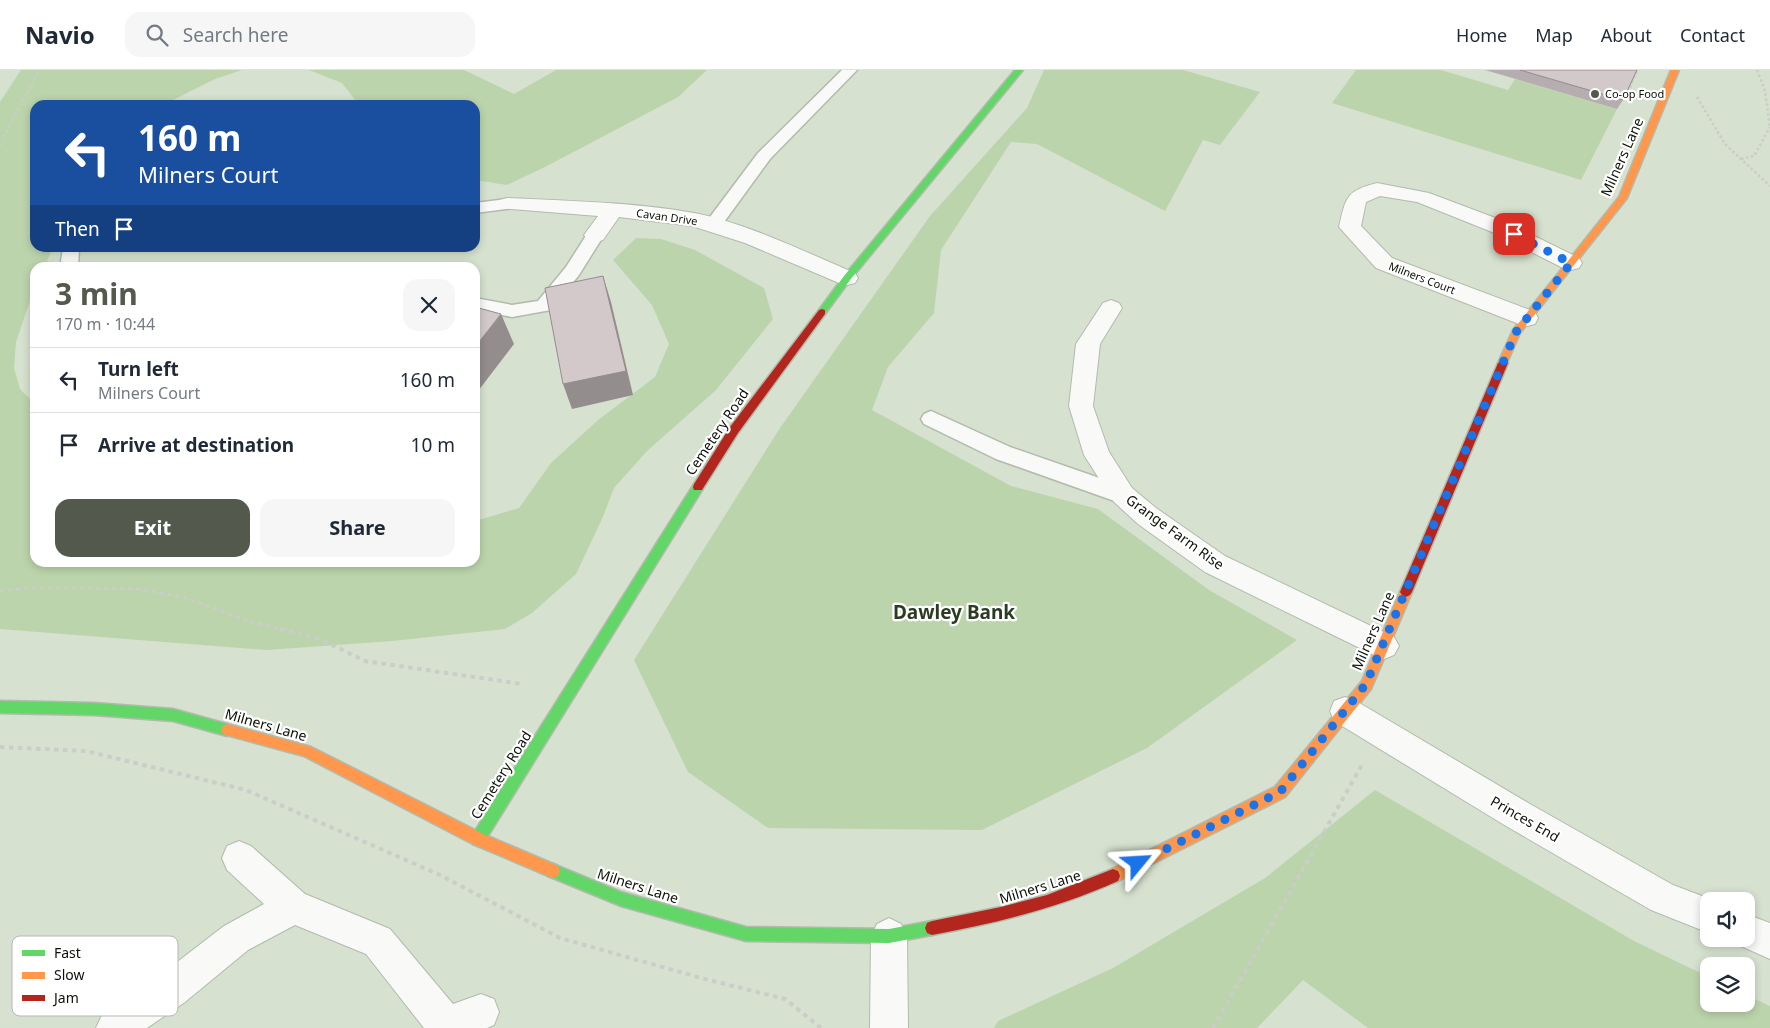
<!DOCTYPE html>
<html lang="en">
<head>
<meta charset="utf-8">
<style>
  body { margin:0; font-family:"Noto Sans",sans-serif; background:#f6f6f7; color:#1f2937; height:100vh; display:flex; flex-direction:column; font-size:19px; white-space:nowrap }
  * { box-sizing:border-box; margin:0 }
  p { font-size:16px; color:#747a83 }
  .icon { flex:none; width:28px; height:28px; fill:none; stroke:currentColor; stroke-width:2; stroke-linecap:round; stroke-linejoin:round }
  .map { position:relative; flex:1; overflow:hidden }
  .details { position:absolute; left:30px; top:192px; width:450px; height:305px; display:flex; flex-direction:column; background:#fff; border-radius:15px; box-shadow:0 2px 8px #0003 }
  .details>* { flex:none }
  .hud { position:absolute; left:30px; top:30px; width:450px; height:152px; border-radius:15px; box-shadow:0 2px 8px #0003; background:#1a4fa0; color:#fff; overflow:hidden }
  .fabs { position:absolute; left:1700px; top:822px; display:grid; gap:10px }
  .fabs a { display:grid; place-items:center; width:55px; height:55px; border-radius:10px; background:#fff; box-shadow:0 2px 8px #0003; font-size:25px }
  .pin { position:absolute; display:grid; place-items:center; width:42px; height:42px; color:#fff; margin:-21px; border-radius:10px; box-shadow:0 2px 8px #0006 }
  .me { position:absolute; width:55px; margin:-28px; rotate:63deg; stroke-linejoin:round; filter:drop-shadow(0 0 4px #0008) }
  .turn { display:flex; align-items:center; gap:18px; height:105px; padding:0 25px; font-size:22px }
  .turn .icon { width:65px; height:65px; stroke-width:2.5 }
  .turn b { display:block; font-size:35px; line-height:42px }
  .then { display:flex; align-items:center; height:48px; padding:0 25px; background:#0003; gap:10px; font-size:19px }
  .round { display:grid; place-items:center; flex:none; width:52px; height:52px; border-radius:15px; background:#f6f6f7 }
  .overview { display:flex; align-items:center; justify-content:space-between; height:85px; padding:0 25px }
  h1 { font-size:30px; font-weight:700; line-height:38px; color:#535a4d }
  .button { display:flex; gap:10px; margin-top:auto; padding:10px 25px }
  .button a { flex:1; height:58px; border-radius:15px; background:#535a4d; color:#fff; font-size:20px; font-weight:700; line-height:58px; text-align:center }
  .button a+a { background:#f6f6f7; color:#1f2937 }
  ul { padding:0; list-style:none }
  li { display:flex; align-items:center; gap:15px; height:65px; padding:0 25px; border-top:1px solid #e0e1e3 }
  li div { flex:1 }
  li b { display:block; font-size:19px }
  li em { font-style:normal }
  header { display:flex; align-items:center; gap:30px; box-sizing:border-box; height:70px; padding:0 25px; background:#fff; border-bottom:1px solid #e0e1e3 }
  header strong { font-size:24px }
  nav { display:flex; gap:28px; margin-inline-start:auto; font-size:18px }
  .search { width:350px; height:45px; background:#f6f6f7; display:flex; align-items:center; gap:12px; box-sizing:border-box; padding:0 18px; border-radius:15px; color:#747a83; font-size:19px }
  .map>svg:first-child { display:block }
</style>
</head>
<body>
<header>
<strong>Navio</strong>
<div class="search"><svg class="icon" aria-label="search" viewBox="0 0 24 24"><circle cx="10" cy="10" r="6"/><path d="M15 15l6 6"/></svg>Search here</div>
<nav><a>Home</a><a>Map</a><a>About</a><a>Contact</a></nav>
</header>
<div class="map">
<svg width="1770" height="958" viewBox="0 0 1770 958">
  <rect width="100%" height="100%" fill="#d6e1cf"/>
  <g fill="#bcd4ac">
    <polygon points="21,0 242,0 215,9 163,35 35,35 35,178 53,178 44,197 35,198 35,216 16,272 14,298 20,319 35,334 35,492 475,492 475,451 519,438 551,393 598,350 655,307 669,274 652,235 613,190 636,168 661,169 695,180 764,218 773,249 716,320 647,381 614,418 602,449 576,504 532,543 505,559 392,571 267,580 0,559 0,32"/>
    <polygon points="309,0 464,0 514,24 556,0 707,0 678,27 545,97 507,115 475,110 475,35 359,35 342,13"/>
    <polygon points="1044,0 1183,0 1260,22 1220,75 1203,70 1165,141 1037,74 1011,72 941,180 934,243 888,297 872,340 1011,416 1098,439 1209,520 1297,570 1147,678 982,760 768,758 688,702 634,590 780,358 930,146 1027,38"/>
    <polygon points="1356,0 1441,0 1508,20 1515,9 1617,39 1581,110 1332,33"/>
    <polygon points="1375,720 1634,871 1709,907 1709,934 1746,934 1746,925 1770,936 1770,958 1368,958 1303,910 1257,958 994,958 998,951 1113,898 1265,808"/>
  </g>
  <g fill="none" stroke-linecap="round" stroke-linejoin="round">
    <g stroke="#b2baad" stroke-width="3">
      <g id="lane">
        <polygon points="842,0 857,0 770,89 719,159 713,160 707,159 704,155 758,83"/>
        <polygon points="507,129 513,130 515,134 513,138 475,143 475,133"/>
        <polygon points="595,159 601,161 604,165 579,205 551,240 512,247 475,240 475,228 512,235 538,231 566,197 589,161"/>
        <polygon points="63,178 79,178 78,198 60,198"/>
        <polygon points="931,341 1010,377 1131,419 1134,425 1131,431 1123,434 996,389 924,354 921,349 924,344"/>
      </g>
    </g>
    <g stroke="#b2baad" stroke-width="2">
      <g id="street">
        <path d="M1377,113l52,10 77,29 73,36 3,5 -3,5 -8,2 -8,-2 -71,-36 -75,-30 -37,-6 -14,6 -5,24 31,32 143,54 3,6 -3,6 -8,2 -8,-2 -143,-56 -37,-41c7,-29 6,-36 38,-44z"/>
        <path d="M507,128c62,3 125,4 187,15 53,10 111,39 161,60l3,5 -3,5 -8,2 -8,-2 -94,-40 -53,-17 -73,-9 -16,23 -8,2 -8,-2 -3,-5 14,-19 -98,-8 -3,-4 3,-4z"/>
        <polygon points="1111,230 1119,233 1122,238 1100,274 1093,336 1109,382 1132,418 1156,438 1225,486 1394,567 1399,576 1394,585 1384,589 1374,585 1205,502 1138,454 1114,432 1084,385 1069,336 1076,274 1103,233"/>
        <polygon points="1345,627 1356,631 1530,734 1673,815 1715,831 1709,831 1709,863 1651,840 1506,756 1334,651 1330,641 1334,631"/>
        <polygon points="239,771 251,776 305,824 390,859 453,934 481,924 494,929 499,942 494,955 487,958 424,958 366,884 295,855 248,880 185,932 147,958 96,958 102,945 159,906 224,856 264,834 227,800 222,788 227,776"/>
        <polygon points="1746,844 1770,853 1770,889 1734,873 1732,869 1746,869"/>
        <polygon points="889,848 901,854 907,866 908,958 870,958 871,866 877,854"/>
      </g>
    </g>
    <g stroke="#b2baad" stroke-width="3">
      <g id="fast">
        <polygon points="1015,0 1023,0 850,210 825,244 819,244 819,240 844,206"/>
        <polygon points="698,413 702,414 703,417 702,420 483,774 478,776 473,774 471,769 473,764 694,414"/>
        <polygon points="0,631 94,633 173,639 227,654 231,656 233,660 231,664 227,666 173,651 94,645 0,643"/>
        <polygon points="553,794 621,822 746,857 889,859 932,851 937,853 939,858 937,863 932,865 889,873 746,871 621,836 548,806 546,801 548,796"/>
      </g>
    </g>
    <g stroke="#b2baad" stroke-width="3">
      <g id="slow">
        <polygon points="1671,0 1679,0 1627,128 1520,263 1506,295 1500,295 1498,293 1513,260 1619,127"/>
        <polygon points="1406,517 1410,519 1412,522 1371,619 1285,727 1118,811 1113,813 1108,811 1106,806 1108,801 1275,717 1362,611 1400,522 1402,519"/>
        <polygon points="227,654 311,677 483,764 558,796 560,801 558,806 553,808 473,774 304,686 223,664 221,660 223,656"/>
      </g>
    </g>
    <g stroke="#b2baad" stroke-width="3">
      <g id="jam">
        <polygon points="822,239 825,240 825,244 738,363 702,420 694,420 693,417 694,414 730,357 819,240"/>
        <polygon points="1503,290 1508,293 1412,522 1410,525 1406,527 1402,525 1400,522 1498,293"/>
        <path d="M1113,799l5,2 2,5 -2,5c-60,27 -122,42 -186,54l-5,-2 -2,-5 2,-5 5,-2 69,-14 46,-12z"/>
      </g>
    </g>
    <g stroke="#cacdc8" stroke-width="2.5" stroke-dasharray="2.5 2.5" stroke-linecap="butt">
      <polyline points="1757,0 1765,21 1770,57"/>
      <polyline points="1632,24 1628,23 1637,0"/>
      <polyline points="1697,27 1725,74 1770,116"/>
      <polyline points="0,76 13,48 40,0"/>
      <polyline points="1741,89 1754,86 1770,57"/>
    </g>
    <polyline stroke="#cacdc8" stroke-width="3" stroke-dasharray="4 4" stroke-linecap="butt" points="0,521 27,518 137,519 183,527 248,551 285,560"/>
    <g stroke="#cacdc8" stroke-width="4" stroke-dasharray="4.5 4.5" stroke-linecap="butt">
      <polyline points="280,559 320,569 365,591 522,614"/>
      <polyline points="0,677 86,681 246,720 440,805 560,868 701,908 785,929 821,958"/>
      <polyline points="1213,958 1363,693"/>
    </g>
    <use href="#lane" fill="#f9faf8" fill-rule="evenodd"/>
    <use href="#street" fill="#f9faf8" fill-rule="evenodd"/>
    <use href="#fast" fill="#63d668" fill-rule="evenodd"/>
    <use href="#slow" fill="#ff974d" fill-rule="evenodd"/>
    <use href="#jam" fill="#b3261e" fill-rule="evenodd"/>
  </g>
  <polygon fill="#b5adaf" points="1485,0 1637,0 1623,30 1617,39"/>
  <g fill="#948d8e">
    <polygon points="603,206 611,232 633,325 572,339 563,314"/>
    <polygon points="501,244 514,274 475,325 475,277"/>
  </g>
  <g fill="#d3c9cb" stroke="#948d8e">
    <polygon points="1520,0 1637,0 1623,30"/>
    <polygon points="603,206 626,301 563,314 545,218"/>
    <polygon points="475,237 501,244 475,277"/>
  </g>
  <g fill="none" stroke-linecap="round" stroke-linejoin="round">
    <polyline stroke="#1a73e8" stroke-width="9" stroke-dasharray="0 16.2" points="1138,793 1280,722 1366,614 1516,262 1571,193 1514,164"/>
  </g>
  <circle fill="#535a4d" stroke="#fff" stroke-width="2" cx="1595" cy="24" r="5"/>
  <g text-anchor="middle" stroke-width="4.5" stroke-linejoin="round" paint-order="stroke">
    <g font-size="11" fill="#0c1207" stroke="#fff" text-anchor="start">
      <text x="1605" y="28">Co-op Food</text>
    </g>
    <g font-size="11" fill="#0c1207" stroke="#fff">
      <text transform="translate(667 147) rotate(8)" y="4">Cavan Drive</text>
      <text transform="translate(1422 208) rotate(21)" y="4">Milners Court</text>
    </g>
    <g font-size="14" fill="#0c1207" stroke="#fff">
      <text transform="translate(1622 87) rotate(-66)" y="5">Milners Lane</text>
      <text transform="translate(717 362) rotate(-56)" y="5">Cemetery Road</text>
      <text transform="translate(1175 462) rotate(36)" y="5">Grange Farm Rise</text>
      <text transform="translate(1373 561) rotate(-66)" y="5">Milners Lane</text>
      <text transform="translate(266 655) rotate(16)" y="5">Milners Lane</text>
      <text transform="translate(501 705) rotate(-58)" y="5">Cemetery Road</text>
      <text transform="translate(1525 749) rotate(30)" y="5">Princes End</text>
      <text transform="translate(638 816) rotate(18)" y="5">Milners Lane</text>
      <text transform="translate(1040 817) rotate(-17)" y="5">Milners Lane</text>
    </g>
    <g font-size="19" font-weight="bold" fill="#2c3c22" stroke="#fff">
      <text x="954" y="549">Dawley Bank</text>
    </g>
  </g>
  <rect x="12" y="866" width="166" height="80" rx="8" fill="#fff" stroke="#b6b8b5" stroke-width="1"/>
  <rect x="22" y="880" width="23" height="6" fill="#63d668"/>
  <rect x="22" y="902" width="23" height="7" fill="#ff974d"/>
  <rect x="22" y="925" width="23" height="6" fill="#b3261e"/>
  <g font-size="14" fill="#0c1207">
    <text x="54" y="888">Fast</text>
    <text x="54" y="910">Slow</text>
    <text x="54" y="933">Jam</text>
  </g>
</svg>
<div class="fabs">
<a><svg class="icon" aria-label="sound" viewBox="0 0 24 24"><path d="M4 9h4l5-4v14l-5-4H4zM17 9q2 3 0 6"/></svg></a>
<a><svg class="icon" aria-label="layers" viewBox="0 0 24 24"><path d="M12 4l9 5-9 5-9-5zM3 14l9 5 9-5"/></svg></a>
</div>
<div class="pin" style="left:1514px;top:164px;background:#d93025"><svg class="icon" aria-label="arrive" viewBox="0 0 24 24"><path d="M6 21V4h12l-3 4 3 4H6"/></svg></div>
<svg class="me" style="left:1138px;top:793px" viewBox="-20 -20 40 40"><path d="M0-17L14 15 0 8-14 15z" fill="#1a73e8" stroke="#fff" stroke-width="4"/></svg>
<div class="hud">
<div class="turn"><svg class="icon" aria-label="left" viewBox="0 0 24 24"><path d="M17 20v-9H6M10 6l-5 5 5 5"/></svg><div><b>160 m</b>Milners Court</div></div>
<div class="then">Then<svg class="icon" aria-label="arrive" viewBox="0 0 24 24"><path d="M6 21V4h12l-3 4 3 4H6"/></svg></div>
</div>
<section class="details">
<div class="overview"><div><h1>3 min</h1><p>170 m · 10:44</p></div><a class="round"><svg class="icon" aria-label="close" viewBox="0 0 24 24"><path d="M6 6l12 12M18 6L6 18"/></svg></a></div>
<ul>
<li><svg class="icon" aria-label="left" viewBox="0 0 24 24"><path d="M17 20v-9H6M10 6l-5 5 5 5"/></svg><div><b>Turn left</b><p>Milners Court</p></div><em>160 m</em></li>
<li><svg class="icon" aria-label="arrive" viewBox="0 0 24 24"><path d="M6 21V4h12l-3 4 3 4H6"/></svg><div><b>Arrive at destination</b></div><em>10 m</em></li>
</ul>
<div class="button"><a>Exit</a><a>Share</a></div>
</section>
</div>
</body>
</html>
